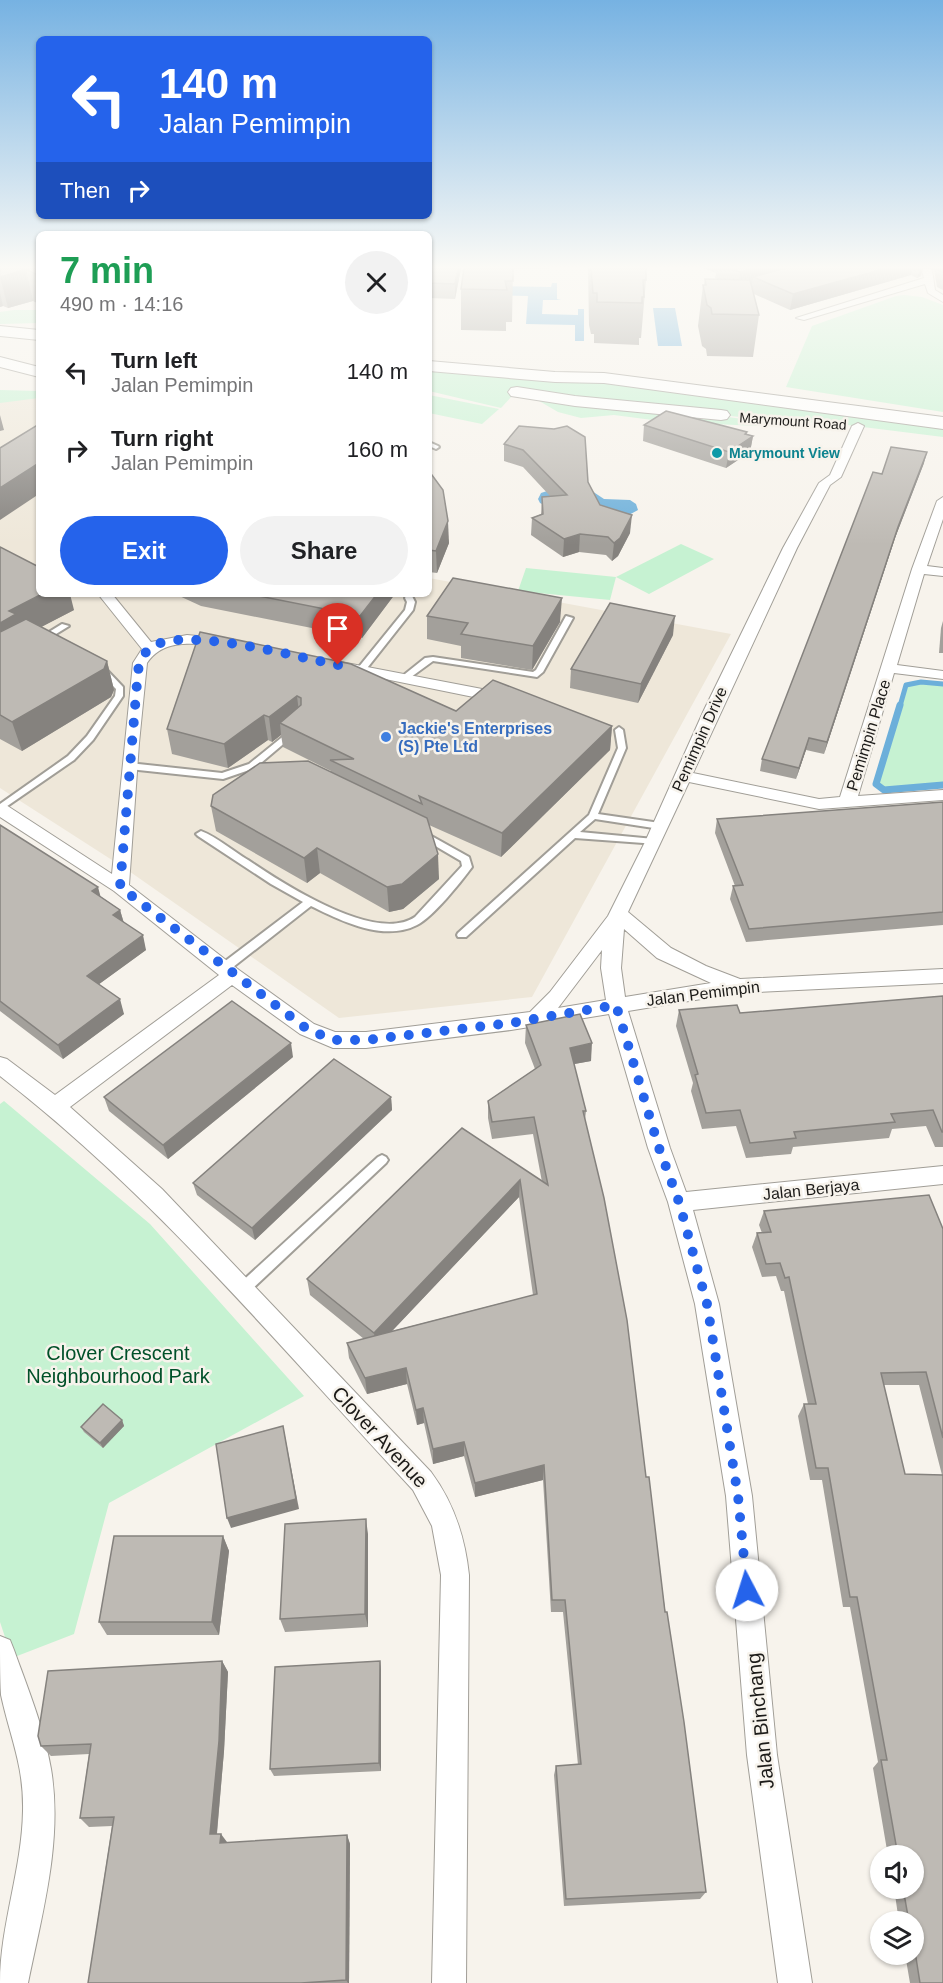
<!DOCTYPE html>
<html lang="en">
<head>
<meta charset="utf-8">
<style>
  body { margin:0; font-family:Helvetica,sans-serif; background:#f2f2f2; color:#202124; height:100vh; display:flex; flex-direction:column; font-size:22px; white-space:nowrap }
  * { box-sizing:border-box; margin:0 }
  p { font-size:20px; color:#757577 }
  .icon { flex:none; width:33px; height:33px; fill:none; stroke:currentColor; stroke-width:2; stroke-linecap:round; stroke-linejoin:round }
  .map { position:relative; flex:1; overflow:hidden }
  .drawer { position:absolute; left:36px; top:231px; width:396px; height:366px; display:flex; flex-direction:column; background:#fff; border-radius:9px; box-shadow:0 2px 4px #0004 }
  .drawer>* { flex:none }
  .top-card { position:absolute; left:36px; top:36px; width:396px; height:183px; border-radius:9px; box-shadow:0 2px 4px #0004; background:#2563eb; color:#fff; overflow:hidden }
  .buttons { position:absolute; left:870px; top:1845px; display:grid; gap:12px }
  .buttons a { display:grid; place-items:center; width:54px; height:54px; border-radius:50%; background:#fff; box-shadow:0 2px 4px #0004; font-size:30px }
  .pin { position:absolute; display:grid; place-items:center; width:51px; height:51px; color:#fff; margin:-62px -26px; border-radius:50% 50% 50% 0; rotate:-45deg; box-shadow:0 0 6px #0007 }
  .pin .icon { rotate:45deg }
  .me { position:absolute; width:66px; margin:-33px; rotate:355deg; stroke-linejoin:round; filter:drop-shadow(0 0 4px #0008) }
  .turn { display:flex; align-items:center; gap:21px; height:126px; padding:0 24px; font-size:27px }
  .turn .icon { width:78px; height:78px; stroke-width:2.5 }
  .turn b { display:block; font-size:42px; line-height:51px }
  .then { display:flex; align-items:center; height:57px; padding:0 24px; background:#0003; gap:12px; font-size:22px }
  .round { display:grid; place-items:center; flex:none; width:63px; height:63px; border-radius:32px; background:#f2f2f2 }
  .head { display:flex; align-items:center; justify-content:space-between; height:102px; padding:0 24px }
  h1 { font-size:36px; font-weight:700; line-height:45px; color:#1e9e55 }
  .cta { display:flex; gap:12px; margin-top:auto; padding:12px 24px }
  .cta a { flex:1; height:69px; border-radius:36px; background:#2563eb; color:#fff; font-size:24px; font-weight:700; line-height:69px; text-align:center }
  .cta a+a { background:#f2f2f2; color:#202124 }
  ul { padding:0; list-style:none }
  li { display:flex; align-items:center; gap:18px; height:78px; padding:0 24px }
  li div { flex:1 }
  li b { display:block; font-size:22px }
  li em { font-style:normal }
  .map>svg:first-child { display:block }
</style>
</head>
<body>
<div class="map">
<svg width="943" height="1983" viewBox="0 0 943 1983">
  <rect width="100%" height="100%" fill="#f7f3ec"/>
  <polygon fill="#eee7d9" points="39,395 39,594 429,594 429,578 731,634 532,997 339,1018 126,869 0,788 0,402"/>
  <g fill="#c6f2d2">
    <polygon points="904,295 922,297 943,305 943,412 786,387 812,326 896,296"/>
    <polygon points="14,310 39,310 39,323 0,324 0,312"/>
    <polygon points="429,366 555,377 943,423 943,437 847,425 750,418 692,412 807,428 668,422 614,415 581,418 558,412 534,398 512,396 501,408 429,391"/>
    <polygon points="0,390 39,391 39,398 0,403"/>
    <polygon points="429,395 499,409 482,424 429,413"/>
    <polygon points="681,544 714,559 649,594 616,577 610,600 518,591 526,568 616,577"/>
    <polygon points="921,682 943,684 943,785 884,790 876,784 906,686"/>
    <polygon points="4,1101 150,1224 304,1396 109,1503 74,1634 12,1658 0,1622 0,1104"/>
  </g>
  <g fill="#6cafda">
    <polygon points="552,283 557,283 557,299 561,300 543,300 542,314 578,315 578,309 584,309 584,341 575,341 575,325 526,324 528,296 495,295 500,286 551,287"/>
    <polygon points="653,308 675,308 682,346 658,346"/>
    <polygon points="547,491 592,491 604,499 630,500 636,504 638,510 627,516 546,506 540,503 538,499 541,493"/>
  </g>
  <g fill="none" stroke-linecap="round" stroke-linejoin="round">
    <polyline stroke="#6cafda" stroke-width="5" points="900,706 906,685 921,682 943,684"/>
    <polyline stroke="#6cafda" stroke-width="7" points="900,705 876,784 884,790 943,785"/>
    <g stroke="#a19e97" stroke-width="4">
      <g id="lane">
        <polygon points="429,442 438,446 439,447 436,449 429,446"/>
        <polygon points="406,596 412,596 415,602 413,610 364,672 358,672 358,668 405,610 407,602 405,598"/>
        <polygon points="566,616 573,618 543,672 537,677 433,661 407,680 401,680 400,678 425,658 433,657 533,672 536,670"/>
        <polygon points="62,624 69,626 43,642 40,642 36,640"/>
        <polygon points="98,667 104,667 123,687 123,696 93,740 74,760 0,811 0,804 68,756 87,736 115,696 116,689 98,671"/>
        <polygon points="619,727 623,730 626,748 598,814 660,823 665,826 660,829 595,819 580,832 654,839 657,840 659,842 657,844 575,838 466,937 458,937 457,935 458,933 589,815 618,748 615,730"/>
        <polygon points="291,730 294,731 294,735 255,768 223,779 129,769 125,766 129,763 222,773 249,764"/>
        <path d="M201,831c16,6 32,20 47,29 34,23 127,84 167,57l47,-51 -1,-5 -41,-24 -2,-2 2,-2h6l43,24 3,10c-11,15 -39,50 -55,58 -33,17 -76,-4 -106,-19l-83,65 -4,1 -5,-4 1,-3 83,-63 -32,-18 -73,-48 -2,-2z"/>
        <polygon points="382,1155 386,1157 388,1160 386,1163 248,1293 243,1295 238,1293 237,1289 238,1285 378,1157"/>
      </g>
    </g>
    <g stroke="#a19e97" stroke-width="2">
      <g id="street">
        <polygon points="925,268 932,270 935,290 943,295 943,302 928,293 925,284 804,320 796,318 924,278 922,270"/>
        <path d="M858,423l6,3 -23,51 -11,8 -33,63 -104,225 126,26 21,-2 72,-228 25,-68 6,-4v22l-16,47 16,2v8l-19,-2 -27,91 46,6v8l-49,-6 -36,123 85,-6v10l-124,9 -130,-27 -61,130 43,36 35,18 34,13 203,-10v14l-205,10 -110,18 42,137 16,44 257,-26v18l-250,26 26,94 33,192 25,259 35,228h-34l-31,-228 -21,-259 -31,-192 -27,-102 -20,-54 -39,-134 -98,16 -145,18h-33l-33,-14 -68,-49 -162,122 92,82 269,283c23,31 34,65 38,103l-3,408h-34l9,-408 -9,-49 -19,-36c-132,-142 -259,-295 -413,-414v-19l7,2 48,36 164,-120 -105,-84 -114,-74v-13l6,1 106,69 21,-211 9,-14 -44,-55h14l39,48 36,-7 41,4 2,3 -2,3 -5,1c-27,-2 -59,-9 -76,17l-8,80 -10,142 110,85 75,54 21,8h31l164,-20 20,-20 58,-76 37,-74 59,-132 79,-162 36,-65 11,-8 22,-49zM624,929l33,29 54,25 -86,14 -4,-29zM602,950l-1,18 5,32 -48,8z"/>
        <polygon points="341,662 503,693 511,698 503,703 336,669 334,666 336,663"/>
        <path d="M0,1636l10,4 4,10c14,39 30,78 37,119 12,71 -9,145 -23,214h-28c0,-58 22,-113 23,-172 1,-46 -13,-74 -22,-116 -1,-18 -1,-41 -1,-59z"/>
      </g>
    </g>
    <g stroke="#a19e97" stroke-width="2">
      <g id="primary">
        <polygon points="0,326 39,330 39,340 0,336"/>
        <polygon points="0,357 39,367 39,377 0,367"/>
        <polygon points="429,361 555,372 604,373 943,417 943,429 604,383 555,382 429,371"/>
        <polygon points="517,387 575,396 721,410 727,411 730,415 727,419 721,420 575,406 511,396 508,392 511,388"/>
      </g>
    </g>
    <use href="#lane" fill="#fff" fill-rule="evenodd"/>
    <use href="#street" fill="#fff" fill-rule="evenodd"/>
    <use href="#primary" fill="#fff" fill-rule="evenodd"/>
  </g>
  <g fill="#a3a09b" fill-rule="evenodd">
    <polygon points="0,268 39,268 39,304 33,301 8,308 3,306 0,307"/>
    <polygon points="429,268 461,268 455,299 429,298"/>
    <polygon points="464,268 550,268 550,269 513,269 512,322 506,322 506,331 461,330 461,289"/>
    <polygon points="588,268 646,268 646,280 641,338 639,338 639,345 594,343 594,334 591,334 589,325"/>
    <polygon points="703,268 923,268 921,276 917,278 911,275 790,310 754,294 759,315 753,357 707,356 706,349 702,346 698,326 703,285 704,285 705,279 719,280 715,278 716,273"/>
    <polygon points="930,268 943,268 943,290 937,287 934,270"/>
    <polygon points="644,425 746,434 753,436 750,452 726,468 643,441"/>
    <polygon points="519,426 588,482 600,505 630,533 618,556 612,561 606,555 579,552 563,557 531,535 532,518 541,514 542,497 550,496 523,467 504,461 504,444"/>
    <polygon points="924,463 895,538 824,754 806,750 796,779 760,771 762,759 882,474"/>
    <polygon points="429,471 449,543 437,573 429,572"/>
    <polygon points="0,547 74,610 41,627 107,661 114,690 111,697 22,751 0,739"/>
    <polygon points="175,594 395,594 362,638 201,606"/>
    <polygon points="427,616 560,622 532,670 461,658 461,646 427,639"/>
    <polygon points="943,621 943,653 939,653 941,628"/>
    <polygon points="200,632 456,711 612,726 610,750 501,857 429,825 439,879 403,909 389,912 320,873 307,883 216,831 211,806 331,772 331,771 283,747 281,735 272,742 268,740 228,768 172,754 167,729"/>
    <polygon points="673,635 638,703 570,688 571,669"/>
    <polygon points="943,802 943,925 746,942 730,899 733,886 735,886 715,833 717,819"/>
    <polygon points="0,825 100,896 120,910 124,923 146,950 99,984 124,1014 63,1059 0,1011"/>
    <polygon points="943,996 943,1147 935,1147 926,1126 892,1129 889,1138 793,1147 791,1154 746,1158 736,1126 702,1129 691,1091 693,1083 676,1026 679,1010 740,1013"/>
    <path d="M526,1025l65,36 -17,3 12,47 -1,9 61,357 60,415 -6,7 -136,7 -10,-131 2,-9 22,-1 -15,-153h-12l-8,-132 -68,17 -11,-41 -31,8 -9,-41 -7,2 -10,-41 -40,10 -18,-36 -2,-15 17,-4 -54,-44 -3,-16 155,-151 80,54 -9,-48 -41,5 -4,-21v-17l47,-32 -10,-26zM519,1197l14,98 -141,36z"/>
    <polygon points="293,1057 168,1159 109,1111 104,1097"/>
    <polygon points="391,1097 392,1110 255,1240 197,1195 193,1183"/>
    <path d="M764,1211l179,18v754h-33l-5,-29h9v-32h-15l-5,-34h20v-32h-26l-15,-88 5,-6 -28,-155h-7l-21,-127h-12l-12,-64 6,-12h4l-24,-113h-3l-5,-15 -14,1 -10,-30 5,-14h5l-3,-8zM884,1385h35l23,90 -37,-1z"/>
    <polygon points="122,1420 124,1426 103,1448 84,1432 81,1427"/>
    <polygon points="368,1534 368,1627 285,1632 280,1619"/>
    <polygon points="223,1536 229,1551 219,1635 107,1635 99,1622"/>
    <polygon points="222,1661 228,1672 224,1751 217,1834 227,1843 347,1835 350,1844 349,1983 88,1983 112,1826 89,1827 80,1818 89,1754 51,1756 41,1746"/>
    <polygon points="380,1661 381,1670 381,1771 274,1776 270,1769"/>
  </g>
  <g fill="#85827e">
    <polygon points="458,268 461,268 455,299 455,284"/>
    <polygon points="755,268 807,268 753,277 752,283 738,287 740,272"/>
    <polygon points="887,268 913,268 911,275 790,310 793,294"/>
    <polygon points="920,268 923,268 921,276 917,278"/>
    <polygon points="26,269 33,301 8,308 0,277"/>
    <polygon points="0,292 3,306 0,307"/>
    <polygon points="0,415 4,430 0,431"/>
    <polygon points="747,432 745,441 753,436 750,452 726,468 729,452"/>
    <polygon points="927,452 924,463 895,538 824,754 827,742 898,527"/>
    <polygon points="39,463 39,494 0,520 0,488"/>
    <polygon points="632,515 630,533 618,556 612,561 614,543"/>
    <polygon points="448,521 449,543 437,573 436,551"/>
    <polygon points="580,534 579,552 563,557 564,539"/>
    <polygon points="42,594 70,594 74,610 22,637 0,656 0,623 9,611"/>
    <polygon points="377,594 395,594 362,638 360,616"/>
    <polygon points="562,598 560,622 532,670 533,646"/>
    <polygon points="675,616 673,635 638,703 641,684"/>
    <polygon points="107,661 114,690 111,697 22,751 12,722"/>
    <polygon points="297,696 300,721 280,723 281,735 272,742 269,717"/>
    <polygon points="264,715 268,740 228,768 224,744"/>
    <polygon points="612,726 610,750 501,857 502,833"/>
    <polygon points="809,738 806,750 796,779 799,768"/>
    <polygon points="317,848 320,873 307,883 304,858"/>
    <polygon points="438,854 439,879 403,909 389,912 387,887"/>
    <polygon points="98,887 102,902 92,891"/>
    <polygon points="120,910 124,924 113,915"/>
    <polygon points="143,935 146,950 91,990 87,976"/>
    <polygon points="120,999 124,1014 63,1059 58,1045"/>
    <polygon points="291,1043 293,1057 168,1159 163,1145"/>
    <polygon points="592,1043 591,1061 569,1065 570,1048"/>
    <polygon points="391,1097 392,1110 255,1240 252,1228"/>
    <polygon points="520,1180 519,1197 376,1348 374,1333"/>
    <polygon points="406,1368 407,1384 367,1394 365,1378"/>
    <polygon points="423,1408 424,1423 417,1425 416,1410"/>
    <polygon points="122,1420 124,1426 103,1448 100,1443"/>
    <polygon points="283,1426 299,1509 231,1528 227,1518"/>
    <polygon points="464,1442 464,1456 433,1464 433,1449"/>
    <polygon points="544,1465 543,1480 475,1497 475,1483"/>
    <polygon points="366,1519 368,1534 368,1627 365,1614"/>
    <polygon points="223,1536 229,1551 219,1635 212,1622"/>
    <polygon points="222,1661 228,1672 224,1751 216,1842 210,1834"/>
    <polygon points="380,1661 381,1670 381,1771 379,1763"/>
    <polygon points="221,1834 227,1842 226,1851 220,1843"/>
    <polygon points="347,1835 350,1844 349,1983 348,1983 346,1980"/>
  </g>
  <g fill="#bebab4" stroke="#85827e" stroke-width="1.5">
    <polygon points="0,268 39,268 39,276 26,269 0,277"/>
    <polygon points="429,268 458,268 455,284 429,283"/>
    <polygon points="464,268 513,268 513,281 505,281 507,290 461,289"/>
    <polygon points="591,268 646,268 646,280 643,280 644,297 642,297 642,303 597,302 597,293 593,293"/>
    <polygon points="730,268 755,268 740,272"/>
    <polygon points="786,268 887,268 793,294 753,277"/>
    <polygon points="940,268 943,268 943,273 941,271"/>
    <polygon points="705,279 750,280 759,315 712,314 711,308 707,305 703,285 706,285"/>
    <polygon points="666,411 747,432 745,434 753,436 729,452 644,425"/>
    <polygon points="39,424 39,463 0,488 0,448"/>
    <polygon points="519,426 554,429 567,426 585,437 588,482 600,505 632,515 620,538 614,543 608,537 580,534 564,539 532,518 543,514 542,497 567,495 523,450 504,444"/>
    <polygon points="891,447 927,452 898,527 827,742 809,738 799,768 762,759 873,472 882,474"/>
    <polygon points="429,471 443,490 448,521 436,551 429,550"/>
    <polygon points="0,547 39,567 39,594 42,594 9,611 16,614 0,623"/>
    <polygon points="453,578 562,598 533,646 461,634 468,623 427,616"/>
    <polygon points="249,594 377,594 360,616"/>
    <polygon points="610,603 675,616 641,684 571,669"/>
    <polygon points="26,619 107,661 104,669 12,722 0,715 0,632"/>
    <polygon points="200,632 351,664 456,711 493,680 612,726 502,833 419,796 422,804 330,760 354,759 280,723 301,705 301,698 297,696 269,717 264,715 224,744 167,729"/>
    <polygon points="308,761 427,818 438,854 402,884 387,887 317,848 304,858 211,806 213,795 260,763"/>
    <polygon points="943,802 943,912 749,929 733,886 743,885 717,819"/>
    <polygon points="0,825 98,887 92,891 120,910 113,915 143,935 87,976 120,999 58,1045 0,1001"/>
    <polygon points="943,996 943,1132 942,1132 933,1110 891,1114 895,1122 794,1132 796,1138 750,1143 740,1110 706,1113 695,1075 698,1074 679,1010 737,1005 740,1013"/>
    <polygon points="232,1001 291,1043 163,1145 104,1097"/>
    <polygon points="580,1014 592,1043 570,1048 586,1111 583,1111 604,1198 627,1320 646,1477 649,1477 665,1612 667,1612 684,1722 706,1892 566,1899 556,1766 581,1764 565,1600 552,1600 544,1465 475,1483 464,1442 433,1449 423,1408 416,1410 406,1368 365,1378 347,1343 537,1294 520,1180 374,1333 307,1279 462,1128 548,1185 534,1117 492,1122 488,1101 541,1065 526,1025"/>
    <polygon points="334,1059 391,1097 252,1228 193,1183"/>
    <polygon points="929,1195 943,1229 943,1438 926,1372 881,1373 905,1474 943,1475 943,1983 920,1983 914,1945 914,1922 909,1922 903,1888 914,1888 914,1856 898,1856 881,1760 887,1760 857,1597 850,1597 828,1468 816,1468 804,1404 816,1404 789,1277 785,1278 780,1263 766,1264 757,1233 771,1232 764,1211"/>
    <polygon points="103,1404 122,1420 100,1443 81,1427"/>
    <polygon points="283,1426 296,1499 227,1518 216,1444"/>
    <polygon points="366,1519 365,1614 280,1619 285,1524"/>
    <polygon points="114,1536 223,1536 212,1622 99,1622"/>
    <polygon points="222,1661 219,1741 210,1834 221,1834 220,1843 347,1835 346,1980 301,1983 88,1983 114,1817 80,1818 91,1744 41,1746 38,1736 48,1671"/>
    <polygon points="380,1661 379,1763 270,1769 275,1667"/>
  </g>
  <linearGradient id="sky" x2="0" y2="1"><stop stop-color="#76b2e2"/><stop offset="0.49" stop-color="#fbfaf6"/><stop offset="1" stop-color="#fbfaf6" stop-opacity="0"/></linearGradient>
  <rect width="943" height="545" fill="url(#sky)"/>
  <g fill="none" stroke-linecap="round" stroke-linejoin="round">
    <path stroke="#2563eb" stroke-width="10" stroke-dasharray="0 18" d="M338,665c-42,-8 -145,-37 -183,-20 -10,5 -15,15 -17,26l-18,216 187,142 26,11h33l145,-17 105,-18 43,143 20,54 28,102 31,192 9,94"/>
  </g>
  <circle fill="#0f9aa8" stroke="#f7f3ec" stroke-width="2" cx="717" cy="453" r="6"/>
  <circle fill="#3f7fe0" stroke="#f7f3ec" stroke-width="2" cx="386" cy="737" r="6"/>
  <g text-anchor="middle" stroke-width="5" stroke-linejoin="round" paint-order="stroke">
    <g font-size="14" fill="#1c1b19" stroke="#f7f3ec">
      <text transform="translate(793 421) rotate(4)" y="5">Marymount Road</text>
    </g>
    <g font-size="14" font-weight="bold" fill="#0d838f" stroke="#f7f3ec" text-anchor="start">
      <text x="729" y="458">Marymount View</text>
    </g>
    <g font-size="16" font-weight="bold" fill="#366cbe" stroke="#f7f3ec" text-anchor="start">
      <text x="398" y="734">Jackie's Enterprises<tspan x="398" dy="18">(S) Pte Ltd</tspan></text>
    </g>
    <g font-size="16" fill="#1c1b19" stroke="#f7f3ec">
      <text transform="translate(868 735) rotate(-73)" y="6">Pemimpin Place</text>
      <text transform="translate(699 739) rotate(-66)" y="6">Pemimpin Drive</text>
      <text transform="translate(703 993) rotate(-7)" y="6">Jalan Pemimpin</text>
      <text transform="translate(811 1189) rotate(-6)" y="6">Jalan Berjaya</text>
    </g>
    <g font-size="20" fill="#005129" stroke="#f7f3ec">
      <text x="118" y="1360">Clover Crescent<tspan x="118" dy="23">Neighbourhood Park</tspan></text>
    </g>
    <g font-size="20" fill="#1c1b19" stroke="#f7f3ec">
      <text transform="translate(380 1437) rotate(47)" y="7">Clover Avenue</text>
      <text transform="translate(760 1721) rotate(-96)" y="7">Jalan Binchang</text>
    </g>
  </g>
</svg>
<div class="buttons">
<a><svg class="icon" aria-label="sound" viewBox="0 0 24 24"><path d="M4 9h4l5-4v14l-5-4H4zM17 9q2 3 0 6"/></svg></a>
<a><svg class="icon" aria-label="layers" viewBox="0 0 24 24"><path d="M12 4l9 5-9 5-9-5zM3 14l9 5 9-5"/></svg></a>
</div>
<div class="pin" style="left:338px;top:665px;background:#d93025"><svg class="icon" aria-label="arrive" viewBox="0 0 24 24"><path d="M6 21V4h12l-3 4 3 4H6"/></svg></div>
<svg class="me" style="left:747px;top:1590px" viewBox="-20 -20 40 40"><circle r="19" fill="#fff"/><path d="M0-13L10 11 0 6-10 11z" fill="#2563eb"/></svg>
<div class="top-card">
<div class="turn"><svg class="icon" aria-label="left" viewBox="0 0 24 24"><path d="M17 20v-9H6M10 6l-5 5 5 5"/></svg><div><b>140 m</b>Jalan Pemimpin</div></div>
<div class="then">Then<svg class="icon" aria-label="right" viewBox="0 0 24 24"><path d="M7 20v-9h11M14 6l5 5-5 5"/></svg></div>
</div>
<section class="drawer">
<div class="head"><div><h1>7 min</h1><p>490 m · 14:16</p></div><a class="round"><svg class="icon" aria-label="close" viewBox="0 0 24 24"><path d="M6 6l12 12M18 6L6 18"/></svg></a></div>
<ul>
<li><svg class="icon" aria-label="left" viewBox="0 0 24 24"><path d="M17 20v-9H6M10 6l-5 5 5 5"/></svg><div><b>Turn left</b><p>Jalan Pemimpin</p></div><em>140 m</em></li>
<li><svg class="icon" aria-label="right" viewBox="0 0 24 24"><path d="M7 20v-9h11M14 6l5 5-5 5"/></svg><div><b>Turn right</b><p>Jalan Pemimpin</p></div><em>160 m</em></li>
</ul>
<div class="cta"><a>Exit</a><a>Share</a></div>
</section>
</div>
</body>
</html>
